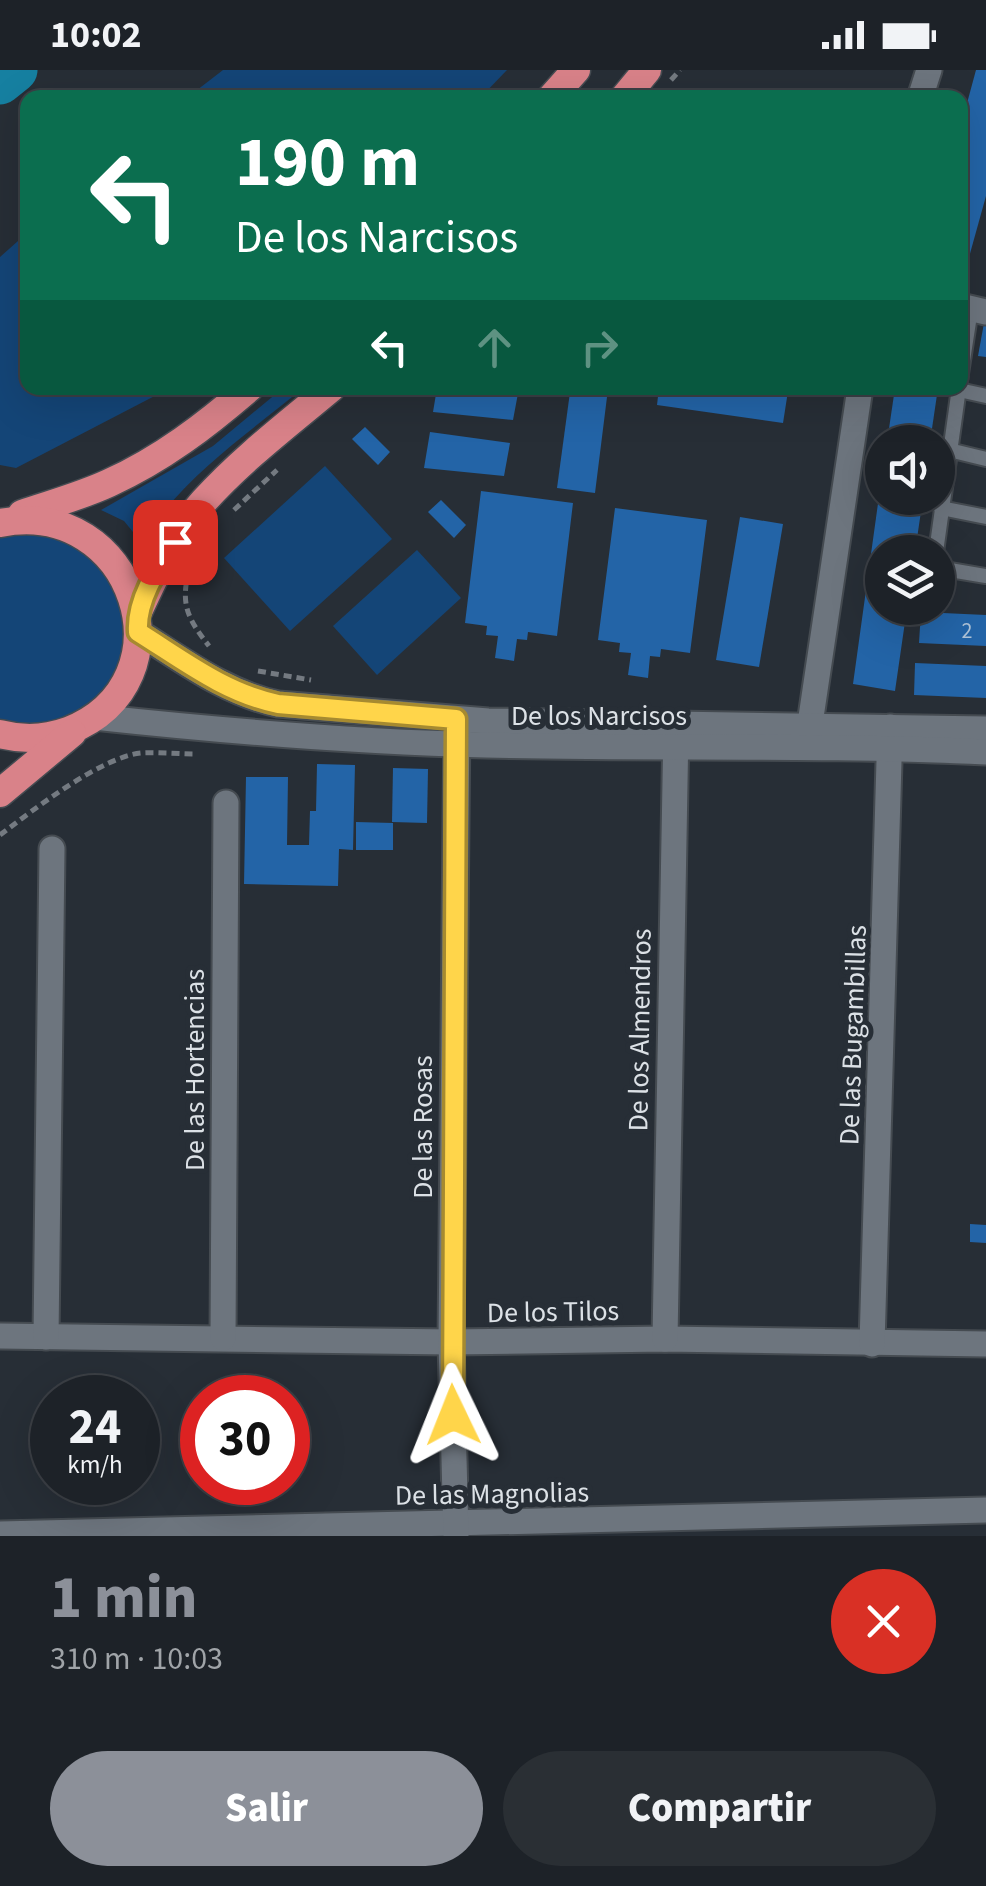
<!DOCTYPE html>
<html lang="es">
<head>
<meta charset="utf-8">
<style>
  body { margin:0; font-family:"Source Sans 3",sans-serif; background:#2a2f34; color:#f1f3f6; height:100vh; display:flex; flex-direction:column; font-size:38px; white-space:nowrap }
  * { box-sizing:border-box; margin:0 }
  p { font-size:32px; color:#a0a4a8 }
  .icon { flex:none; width:55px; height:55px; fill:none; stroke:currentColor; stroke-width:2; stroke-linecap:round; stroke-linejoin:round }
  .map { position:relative; height:1466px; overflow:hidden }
  .side { display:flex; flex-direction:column; background:#1d2228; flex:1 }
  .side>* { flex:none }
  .banner { position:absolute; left:20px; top:20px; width:948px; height:305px; border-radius:20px; box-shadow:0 10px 40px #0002,0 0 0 2px #3b3f45; background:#0b6e4f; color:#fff; overflow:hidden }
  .fabs { position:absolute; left:865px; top:355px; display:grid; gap:20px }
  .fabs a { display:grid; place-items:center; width:90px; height:90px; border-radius:50%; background:#1d2228; box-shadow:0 10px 40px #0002,0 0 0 2px #3b3f45; font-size:50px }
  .speed { position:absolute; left:30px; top:1305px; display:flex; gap:20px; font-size:50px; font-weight:700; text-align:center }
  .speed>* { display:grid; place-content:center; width:130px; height:130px; border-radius:50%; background:#1d2228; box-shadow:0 10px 40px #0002,0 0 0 2px #3b3f45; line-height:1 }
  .speed small { font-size:25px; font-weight:400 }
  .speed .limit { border:15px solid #d22; background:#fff; color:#111 }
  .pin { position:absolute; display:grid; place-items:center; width:85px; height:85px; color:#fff; margin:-42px; border-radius:20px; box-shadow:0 5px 15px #0006 }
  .me { position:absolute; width:110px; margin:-55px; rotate:358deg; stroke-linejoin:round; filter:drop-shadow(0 0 8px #0008) }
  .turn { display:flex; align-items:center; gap:35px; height:210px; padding:0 50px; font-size:45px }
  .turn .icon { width:130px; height:130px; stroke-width:2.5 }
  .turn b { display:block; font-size:70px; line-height:85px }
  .lanes { display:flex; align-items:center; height:95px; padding:0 50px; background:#0003; justify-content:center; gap:50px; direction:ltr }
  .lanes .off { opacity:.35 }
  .round { display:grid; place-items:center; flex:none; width:105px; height:105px; border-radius:52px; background:#2a2f34 }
  .summary { display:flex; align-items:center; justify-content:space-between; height:170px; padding:0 50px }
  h1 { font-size:60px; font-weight:800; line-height:75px; color:#8c9099 }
  .action { display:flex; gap:20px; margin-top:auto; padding:20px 50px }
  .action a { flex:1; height:115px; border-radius:60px; background:#8c9099; color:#fff; font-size:40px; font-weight:800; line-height:115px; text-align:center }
  .action a+a { background:#2a2f34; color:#f1f3f6 }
  .status { display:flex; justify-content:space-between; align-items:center; height:70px; padding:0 50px; background:#1d2228; direction:ltr }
  .status svg { height:28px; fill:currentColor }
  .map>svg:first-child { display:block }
</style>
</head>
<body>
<div class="status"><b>10:02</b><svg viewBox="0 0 49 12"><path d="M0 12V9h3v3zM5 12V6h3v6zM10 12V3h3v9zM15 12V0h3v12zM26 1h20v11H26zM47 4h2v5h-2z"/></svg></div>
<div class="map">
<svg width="986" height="1466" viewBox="0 0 986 1466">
  <rect width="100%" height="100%" fill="#272e36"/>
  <g fill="#144577">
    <polygon points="223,0 507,0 481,27 188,27"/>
    <polygon points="27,163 28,318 170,318 16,398 0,395 0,187"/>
    <path d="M283,318h20c-55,46 -124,91 -161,155l-18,-22 -23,-11 112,-64z"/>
    <polygon points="325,396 392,469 290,561 224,488"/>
    <path d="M0,465c16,0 38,-3 54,1 64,15 97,116 46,162 -13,11 -39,25 -54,30 -13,5 -33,0 -46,-1z"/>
    <polygon points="417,480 461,528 377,605 333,556"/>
  </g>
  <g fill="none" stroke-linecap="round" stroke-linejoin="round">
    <polyline stroke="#1680a1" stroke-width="45" points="0,12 15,0"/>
  </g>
  <g fill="#2364a7">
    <polygon points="976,0 986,0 986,126 961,216 960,59"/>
    <polygon points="984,253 986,253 986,287 978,286"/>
    <polygon points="437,318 519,318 513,350 433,342"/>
    <polygon points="659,318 766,318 788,321 783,353 657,335"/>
    <polygon points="895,318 938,318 930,372 887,372"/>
    <polygon points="570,322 607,327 595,423 557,418"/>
    <polygon points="365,357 390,382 378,395 352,369"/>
    <polygon points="430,362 510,373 504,406 424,398"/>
    <polygon points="880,419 882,428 923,428 915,482 882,482 882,538 907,538 895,621 853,614"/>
    <polygon points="481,421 573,433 557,566 528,562 527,570 517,569 514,591 495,588 498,566 486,565 487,556 465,553"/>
    <polygon points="441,430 466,455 454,468 428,442"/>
    <polygon points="615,438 707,450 690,583 661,579 660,587 650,586 648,608 628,605 631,583 619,582 620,573 598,570"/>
    <polygon points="740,447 783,454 759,597 716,590"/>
    <polygon points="921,542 986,545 986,576 919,573"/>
    <polygon points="915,593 986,596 986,628 914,625"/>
    <polygon points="317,694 355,695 353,780 339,779 338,816 244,814 246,707 288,707 287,775 309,775 310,741 316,741"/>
    <polygon points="393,698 428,699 427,753 392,752"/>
    <polygon points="356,752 393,753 393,780 356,780"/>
    <polygon points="970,1154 986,1155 986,1173 970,1172"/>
  </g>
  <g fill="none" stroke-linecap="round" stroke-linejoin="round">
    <g stroke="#454b51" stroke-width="18">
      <g id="service">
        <polyline points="960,310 971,239"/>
        <polyline points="959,320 986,326"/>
        <polyline points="949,380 986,389"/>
        <polyline points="941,438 986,447"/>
        <polyline points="936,482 959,318"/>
        <polyline points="938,498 986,506"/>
      </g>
    </g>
    <g stroke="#454b51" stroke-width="29">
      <g id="minor">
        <polyline points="920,28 929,0"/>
        <polyline points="960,236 986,242"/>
        <polyline points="807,674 860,318"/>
        <polyline points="0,1266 451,1272 665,1269 986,1274"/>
        <polyline points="46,1267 52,779"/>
        <polyline points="223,1268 226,733"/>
        <polyline points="665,1269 676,657"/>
        <polyline points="872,1274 890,657"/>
        <polyline points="0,1464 986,1440"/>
        <polyline points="456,1466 451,1272 457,649"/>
      </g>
    </g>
    <g stroke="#454b51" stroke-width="29">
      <g id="tertiary">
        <path d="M138,562c45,28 87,61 140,72l210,17 498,8"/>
        <path d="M94,647c130,14 261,25 392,28 167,4 333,-1 500,7"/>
      </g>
    </g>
    <g stroke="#454b51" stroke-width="31">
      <g id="trunk">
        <polyline points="551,28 576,0"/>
        <polyline points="624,28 647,0"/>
        <path d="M22,444c29,-10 59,-18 87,-31 53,-24 97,-58 140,-95"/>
        <path d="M0,453c134,-27 195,158 68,208 -22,8 -45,9 -68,3"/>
        <path d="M137,544c18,-39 37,-80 67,-113 38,-42 84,-77 127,-113"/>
        <polyline points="0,723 72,663"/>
      </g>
    </g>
    <g stroke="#747a81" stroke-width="5" stroke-dasharray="8 5" stroke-linecap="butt">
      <polyline points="671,10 680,0"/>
      <polyline points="234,440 277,400"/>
      <path d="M189,500c-9,35 -1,49 20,76"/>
      <polyline points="258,601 311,610"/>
      <path d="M0,765c33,-25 101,-78 141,-82 18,-1 37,1 55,1"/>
    </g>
    <use href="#service" stroke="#6d757e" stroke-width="14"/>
    <use href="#minor" stroke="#6d757e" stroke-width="25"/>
    <use href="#tertiary" stroke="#6d757e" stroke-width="25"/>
    <use href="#trunk" stroke="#d98289" stroke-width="28"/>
  </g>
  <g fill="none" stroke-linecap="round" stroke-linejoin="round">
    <g stroke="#a68a30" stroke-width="25">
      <path id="route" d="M175,472c-18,27 -39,58 -37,90 45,28 87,61 140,72l178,15 -3,696"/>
    </g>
    <use href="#route" stroke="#ffd54a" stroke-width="18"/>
  </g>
  <g text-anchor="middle" stroke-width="10" stroke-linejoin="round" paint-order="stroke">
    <g font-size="22" fill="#aec2d6">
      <text x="967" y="568">2</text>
    </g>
    <g font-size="28" fill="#dce1e6" stroke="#272e36">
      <text x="599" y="655">De los Narcisos</text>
      <text transform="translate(639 960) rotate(-89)" y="10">De los Almendros</text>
      <text transform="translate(852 965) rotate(-88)" y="10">De las Bugambillas</text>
      <text transform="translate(194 1000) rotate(-90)" y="10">De las Hortencias</text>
      <text transform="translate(422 1057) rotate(-90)" y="10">De las Rosas</text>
      <text transform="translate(553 1241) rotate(-1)" y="10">De los Tilos</text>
      <text transform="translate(492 1423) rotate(-1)" y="10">De las Magnolias</text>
    </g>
  </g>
</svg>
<div class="fabs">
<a><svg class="icon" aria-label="sound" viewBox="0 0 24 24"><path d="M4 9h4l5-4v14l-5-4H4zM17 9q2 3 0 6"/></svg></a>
<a><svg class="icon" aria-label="layers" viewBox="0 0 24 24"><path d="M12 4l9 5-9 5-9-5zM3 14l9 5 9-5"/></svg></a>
</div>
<div class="speed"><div>24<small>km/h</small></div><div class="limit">30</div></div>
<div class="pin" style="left:175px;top:472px;background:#d93025"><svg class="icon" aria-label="arrive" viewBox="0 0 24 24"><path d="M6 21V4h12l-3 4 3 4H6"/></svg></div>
<svg class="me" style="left:453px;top:1345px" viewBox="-20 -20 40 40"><path d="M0-17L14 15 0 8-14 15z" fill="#ffd54a" stroke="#fff" stroke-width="4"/></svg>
<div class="banner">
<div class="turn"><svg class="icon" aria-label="left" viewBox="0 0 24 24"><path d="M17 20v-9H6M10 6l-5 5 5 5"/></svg><div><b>190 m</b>De los Narcisos</div></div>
<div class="lanes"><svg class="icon" aria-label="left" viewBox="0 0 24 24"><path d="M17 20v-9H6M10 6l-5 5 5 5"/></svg><svg class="icon off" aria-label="ahead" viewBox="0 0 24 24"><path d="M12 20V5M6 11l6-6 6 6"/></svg><svg class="icon off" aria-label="right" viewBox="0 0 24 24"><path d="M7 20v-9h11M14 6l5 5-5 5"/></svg></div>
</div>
</div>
<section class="side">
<div class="summary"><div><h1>1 min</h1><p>310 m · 10:03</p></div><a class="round" style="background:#d93025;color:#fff"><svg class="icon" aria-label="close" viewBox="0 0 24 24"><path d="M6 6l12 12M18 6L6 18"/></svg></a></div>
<div class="action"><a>Salir</a><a>Compartir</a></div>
</section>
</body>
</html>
